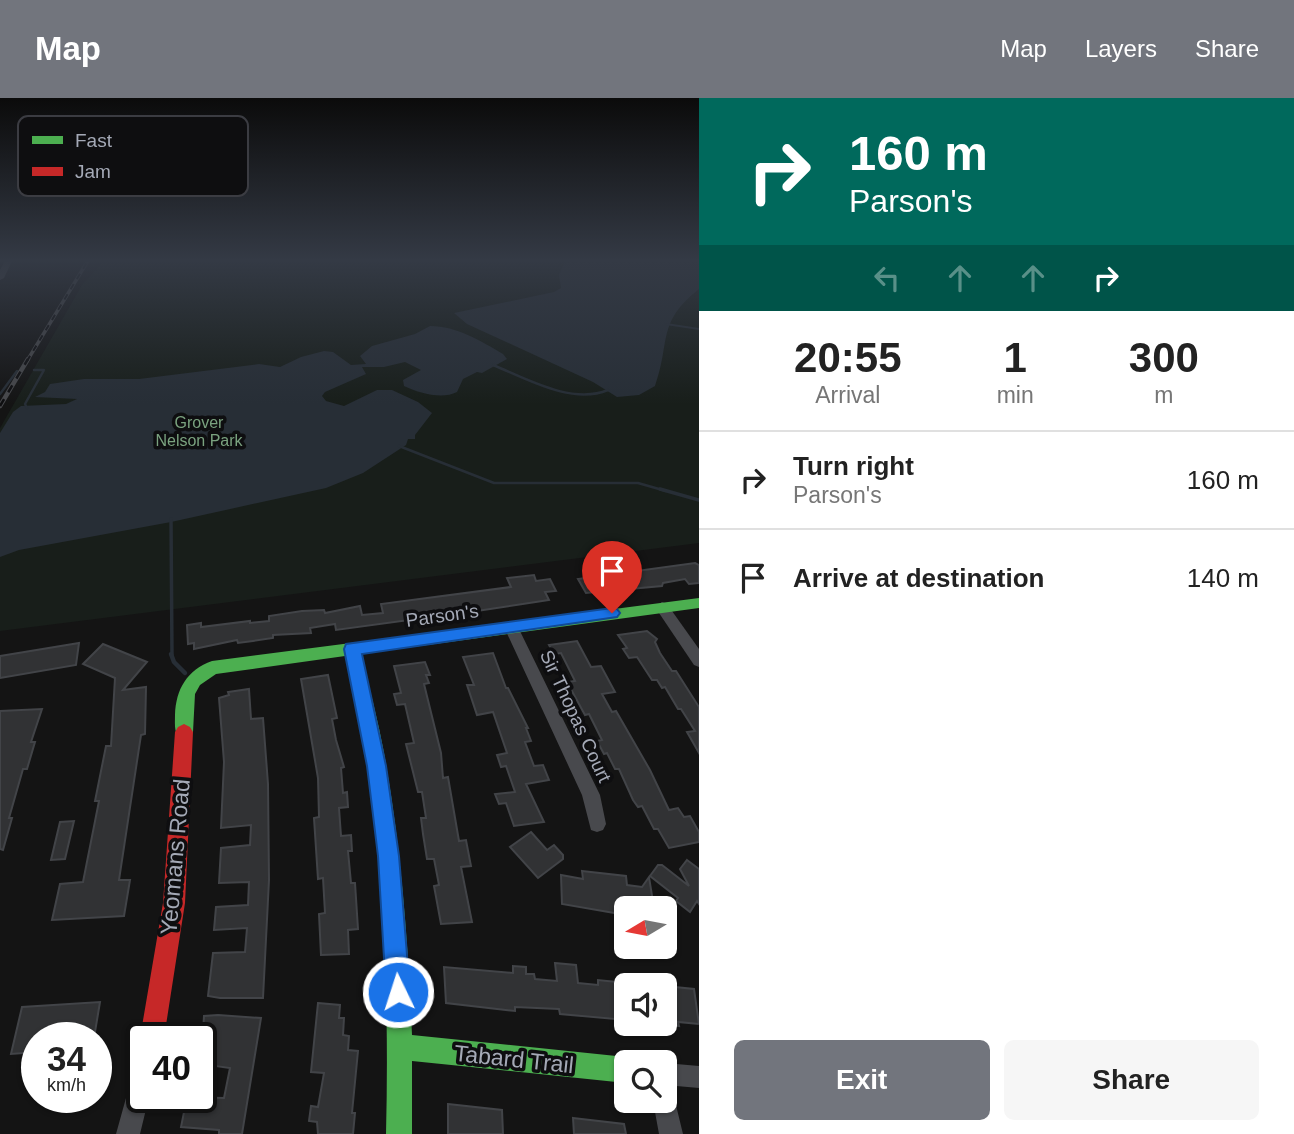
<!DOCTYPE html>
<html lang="en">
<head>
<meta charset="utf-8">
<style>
  body { margin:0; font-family:Helvetica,sans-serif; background:#f6f6f6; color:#222; height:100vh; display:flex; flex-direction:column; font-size:26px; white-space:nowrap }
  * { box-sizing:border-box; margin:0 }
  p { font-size:23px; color:#767676 }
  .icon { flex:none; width:38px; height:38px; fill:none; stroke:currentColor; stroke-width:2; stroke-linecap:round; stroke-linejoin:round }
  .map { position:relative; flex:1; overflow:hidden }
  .drawer { display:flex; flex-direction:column; background:#fff; width:595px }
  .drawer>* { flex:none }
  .banner { background:#00695c; color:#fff; overflow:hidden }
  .needle { width:46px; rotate:260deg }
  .controls { position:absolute; left:614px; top:798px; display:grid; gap:14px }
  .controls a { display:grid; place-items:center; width:63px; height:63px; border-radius:10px; background:#fff; box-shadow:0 2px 5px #0004; font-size:35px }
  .speed { position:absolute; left:21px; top:924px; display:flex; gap:14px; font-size:35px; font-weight:700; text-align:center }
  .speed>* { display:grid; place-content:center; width:91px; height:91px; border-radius:50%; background:#fff; box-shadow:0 2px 5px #0004; line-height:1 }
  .speed small { font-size:18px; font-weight:400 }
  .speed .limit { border:4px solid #111; border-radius:10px; background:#fff; color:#111 }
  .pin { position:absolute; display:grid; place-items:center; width:60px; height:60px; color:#fff; margin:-72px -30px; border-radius:50% 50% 50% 0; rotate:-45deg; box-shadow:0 0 7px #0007 }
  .pin .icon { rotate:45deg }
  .me { position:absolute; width:77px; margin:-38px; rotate:356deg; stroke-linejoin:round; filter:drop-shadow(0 0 5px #0008) }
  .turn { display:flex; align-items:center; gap:24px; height:147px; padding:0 35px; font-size:32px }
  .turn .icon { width:91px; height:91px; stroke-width:2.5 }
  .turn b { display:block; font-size:49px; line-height:60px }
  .lanes { display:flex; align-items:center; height:66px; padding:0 35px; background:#0003; justify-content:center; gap:35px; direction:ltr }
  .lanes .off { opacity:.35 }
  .eta { display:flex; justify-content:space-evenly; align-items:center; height:119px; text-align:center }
  .eta b { font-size:42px; font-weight:800; line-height:49px }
  .action { display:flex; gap:14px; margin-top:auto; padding:14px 35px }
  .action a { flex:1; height:80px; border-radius:10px; background:#72757d; color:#fff; font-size:28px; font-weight:800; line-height:80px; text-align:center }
  .action a+a { background:#f6f6f6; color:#222 }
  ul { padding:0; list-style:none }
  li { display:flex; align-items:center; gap:21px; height:98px; padding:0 35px; border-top:2px solid #e0e0e0 }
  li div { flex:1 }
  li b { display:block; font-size:26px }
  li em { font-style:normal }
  header { display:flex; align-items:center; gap:42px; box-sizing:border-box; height:98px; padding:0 35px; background:#72757d; color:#fff }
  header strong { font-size:33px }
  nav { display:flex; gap:38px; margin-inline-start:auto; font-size:24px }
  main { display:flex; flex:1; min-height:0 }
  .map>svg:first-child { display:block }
</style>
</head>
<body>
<header>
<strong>Map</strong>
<nav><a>Map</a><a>Layers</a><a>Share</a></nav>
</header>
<main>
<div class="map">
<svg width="699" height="1036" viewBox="0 0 699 1036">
  <rect width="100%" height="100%" fill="#141414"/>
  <polygon fill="#181e1a" points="106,161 699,161 699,445 0,533 0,330 82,187"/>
  <g fill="#272e36">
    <path d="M566,161h133v30c-43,34 -28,53 -44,97l-16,9 -22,2 -24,-15 -126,-58 -13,-11 100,-21 7,-4 -2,-13z"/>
    <path d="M430,228c27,0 51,15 73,28l4,5 -25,14 -5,-1 -14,7 -6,13c-15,8 -38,1 -53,-6l-1,-6 18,-10 -16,-8 -21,5h-22l4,7 -41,18 -3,4 4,5 18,5 33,-16h15l26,12 14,11 -17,22v4h-7l-2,6 -43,28 -37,15 -155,34 -152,28 -19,7v-124l13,-21 8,-6 45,-2 11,-5 -42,-2 10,-5 5,-8 34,-5h55l120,-15 21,3 21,-10 23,-6 9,1 18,13 15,-1 -6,-8 12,-10 43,-12z"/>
  </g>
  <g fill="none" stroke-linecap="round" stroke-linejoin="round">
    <polyline stroke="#272e36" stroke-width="2" points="666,226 699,231"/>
    <g stroke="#272e36" stroke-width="2.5">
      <path d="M493,267c34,14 79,40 115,25"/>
      <polyline points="0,296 17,273"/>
      <polyline points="27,310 25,306 44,272 34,272"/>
      <polyline points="399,348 494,385 638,385 666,393"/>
    </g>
    <g stroke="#272e36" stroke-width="3.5">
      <polyline points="660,391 699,402"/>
      <polyline points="171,421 172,558"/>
    </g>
    <polyline stroke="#272e36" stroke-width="4.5" points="171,556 174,564 185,575"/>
  </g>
  <g fill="#313234" stroke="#424448" stroke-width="2">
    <polygon points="695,465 699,467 699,485 689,486 685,481 663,485 662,488 586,495 578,481"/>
    <polygon points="534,477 536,483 550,481 556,493 545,494 549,502 457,516 446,515 445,513 422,516 424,520 336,532 335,526 310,530 311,535 273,537 273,540 253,543 238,545 237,542 194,551 194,545 188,546 187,527 201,525 201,529 250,523 250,525 269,523 269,518 302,513 324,512 325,515 360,508 362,517 383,515 381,506 511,489 507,480"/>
    <polygon points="647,533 657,541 655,544 660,555 672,573 676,573 699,609 699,655 687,634 695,633 681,611 678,611 665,589 662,590 657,582 652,582 637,559 629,560 623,551 627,550 618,537"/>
    <polygon points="577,543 591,569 601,568 615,594 602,596 612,614 616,613 650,672 669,712 678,710 684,719 690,718 699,734 699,744 669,750 658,731 654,731 642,708 638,709 633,702 619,671 615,671 607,655 604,656 597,643 602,642 589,616 585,617 567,584 575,583 561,555 554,556 549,547"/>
    <polygon points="79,545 76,567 0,580 0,558"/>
    <polygon points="103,546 147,564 123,592 146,589 145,636 141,637 119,782 130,782 124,818 52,822 60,786 83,784 99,703 95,703 106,648 111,648 115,580 83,566"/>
    <polygon points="493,555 506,590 508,590 528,630 526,630 531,643 525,644 534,668 543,667 549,682 526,686 544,724 514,728 506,705 499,706 495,696 515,694 506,668 501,669 497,657 507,655 493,614 477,617 467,587 474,587 463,559"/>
    <polygon points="425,564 430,577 426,577 429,585 424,586 441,655 443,680 448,679 459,743 466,742 471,768 461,769 472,824 441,826 434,788 439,787 434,761 427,761 423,736 421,720 426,720 422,694 418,694 406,646 414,645 405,606 397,607 394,596 401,595 394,568"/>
    <polygon points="328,577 337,620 332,621 336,642 344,669 341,670 343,695 347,694 348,709 339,710 341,738 351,737 352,753 348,753 351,785 355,785 358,831 348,832 349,856 321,857 319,816 325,815 323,780 318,781 314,720 319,719 318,680 301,581"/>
    <polygon points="249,591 251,621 263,620 268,686 269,782 263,900 220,900 208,898 213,855 245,854 247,830 214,832 216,809 248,807 249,784 219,785 221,750 250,747 251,727 221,730 224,664 219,600 229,597 228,594"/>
    <polygon points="42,611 31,644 35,644 27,671 23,671 9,720 12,720 3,752 0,751 0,613"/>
    <polygon points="74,723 65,761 51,762 60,724"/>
    <polygon points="531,734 547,752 554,747 563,757 563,761 538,780 510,749"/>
    <polygon points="687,762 699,771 699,806 697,803 690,814 676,803 678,800 650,778 658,767 662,767 689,788 680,771"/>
    <polygon points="582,773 626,778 627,787 642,789 649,779 654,810 626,810 626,817 562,806 561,777 583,781"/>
    <polygon points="555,865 576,867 578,885 598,887 598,882 626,885 626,922 560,916 559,911 515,909 515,913 446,905 444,869 513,875 513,868 526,869 526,876 534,876 535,881 557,883"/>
    <polygon points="665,888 694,891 699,926 678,924 679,928 665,926"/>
    <polygon points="100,904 94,940 37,940 37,954 11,956 22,909"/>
    <polygon points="318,905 340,907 339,920 344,920 343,937 349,938 348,952 358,953 352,1015 355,1015 353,1036 318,1036 317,1024 309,1023 311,1008 318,1009 324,975 311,974"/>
    <polygon points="218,917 261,920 242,1036 219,1036 219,1032 181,1029 187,999 224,1000 230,970 201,966 204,918"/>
    <polygon points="448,1006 502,1012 503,1036 448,1036"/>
    <polygon points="573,1020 624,1026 626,1036 574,1036"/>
  </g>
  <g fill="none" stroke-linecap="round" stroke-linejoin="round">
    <g fill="#48494d" fill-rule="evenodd">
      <polygon points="6,161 13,161 4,180 0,182 0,172"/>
      <polygon points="662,504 667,506 699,551 699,569 694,567 655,509"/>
      <polygon points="511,524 518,529 600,697 606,726 603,732 597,734 591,732 582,697 504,529"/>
      <polygon points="665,965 699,968 699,990 665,987"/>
      <polygon points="142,971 142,999 149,999 140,1036 116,1036 131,982 134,974"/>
      <polygon points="665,991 673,995 683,1036 659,1036 653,1003 665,1003"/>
    </g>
    <path fill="#4caf50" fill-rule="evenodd" d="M699,500v10l-338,46c8,33 17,66 23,99 17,93 24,188 28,282l214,22 10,5h-10v21l-214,-22v73h-26c3,-123 -1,-246 -19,-368 -5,-37 -14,-73 -22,-110l-129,18 -16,11 -5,9 -2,38 -3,5 -6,3 -6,-3c-4,-7 -3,-14 -3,-22 1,-26 12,-45 37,-54z"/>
    <polygon fill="#c62828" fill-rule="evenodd" points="184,626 190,629 193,634 185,805 164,940 142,940 142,945 140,940 163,805 175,634 178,629"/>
    <g stroke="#48494c" stroke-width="3.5">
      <polyline id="rail-far1" points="27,263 89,161"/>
    </g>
    <g stroke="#48494c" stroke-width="4.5">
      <polyline id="rail" points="0,308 28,261"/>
    </g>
    <use href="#rail-far1" stroke="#0e0e10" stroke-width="2" stroke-dasharray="6" stroke-linecap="butt"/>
    <use href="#rail" stroke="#0e0e10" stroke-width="2.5" stroke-dasharray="8" stroke-linecap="butt"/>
  </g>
  <linearGradient id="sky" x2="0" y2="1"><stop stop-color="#0b0b0b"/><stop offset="0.53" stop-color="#343a45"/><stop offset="1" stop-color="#343a45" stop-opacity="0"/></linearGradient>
  <rect width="699" height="306" fill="url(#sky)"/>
  <polygon fill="#1a73e8" stroke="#114b97" stroke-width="2" points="612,510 617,511 620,515 617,519 362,556 386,668 399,758 410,894 406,903 398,907 389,903 386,894 378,758 367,668 344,551 346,546"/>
  <g text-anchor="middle" stroke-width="7" stroke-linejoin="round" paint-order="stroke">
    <g font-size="16" fill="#7aa27f" stroke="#0e0e10">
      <text x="199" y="330">Grover<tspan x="199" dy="18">Nelson Park</tspan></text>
    </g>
    <g font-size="19" fill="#a4a9b6" stroke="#0e0e10">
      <text transform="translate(442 517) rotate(-8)" y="7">Parson's</text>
      <text transform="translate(576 618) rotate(65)" y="7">Sir Thopas Court</text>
    </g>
    <g font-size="23" fill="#a4a9b6" stroke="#0e0e10">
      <text transform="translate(175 759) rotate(-85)" y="8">Yeomans Road</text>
      <text transform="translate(514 961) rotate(6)" y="8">Tabard Trail</text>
    </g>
  </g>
  <rect x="18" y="18" width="230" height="80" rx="10" fill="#0e0e10" stroke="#3b3c42" stroke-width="2"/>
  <rect x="32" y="38" width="31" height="8" fill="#4caf50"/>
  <rect x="32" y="69" width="31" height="9" fill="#c62828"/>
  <g font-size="19" fill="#a4a9b6">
    <text x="75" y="49">Fast</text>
    <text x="75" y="80">Jam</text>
  </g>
</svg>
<div class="controls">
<a><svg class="needle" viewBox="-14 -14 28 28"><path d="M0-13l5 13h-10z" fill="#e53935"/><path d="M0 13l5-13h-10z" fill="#767676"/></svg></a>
<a><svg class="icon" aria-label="sound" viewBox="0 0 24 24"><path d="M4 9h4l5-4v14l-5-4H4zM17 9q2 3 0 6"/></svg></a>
<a><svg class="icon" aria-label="search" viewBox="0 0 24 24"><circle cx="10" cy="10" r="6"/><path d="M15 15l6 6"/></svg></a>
</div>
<div class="speed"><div>34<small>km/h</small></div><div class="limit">40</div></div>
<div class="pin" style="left:612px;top:515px;background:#d93025"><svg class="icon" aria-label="arrive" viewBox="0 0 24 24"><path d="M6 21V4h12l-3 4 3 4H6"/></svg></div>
<svg class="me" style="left:398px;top:894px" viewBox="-20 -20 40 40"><circle r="17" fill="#1a73e8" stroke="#fff" stroke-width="3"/><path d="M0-11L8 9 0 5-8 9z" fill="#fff"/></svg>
</div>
<section class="drawer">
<div class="banner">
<div class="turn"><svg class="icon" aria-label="right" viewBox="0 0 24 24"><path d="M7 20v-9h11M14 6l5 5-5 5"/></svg><div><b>160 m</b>Parson's</div></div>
<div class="lanes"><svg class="icon off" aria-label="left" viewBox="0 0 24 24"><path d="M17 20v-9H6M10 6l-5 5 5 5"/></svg><svg class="icon off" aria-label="ahead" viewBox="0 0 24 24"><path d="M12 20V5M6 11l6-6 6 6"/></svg><svg class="icon off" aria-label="ahead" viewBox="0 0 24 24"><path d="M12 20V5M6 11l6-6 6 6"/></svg><svg class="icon" aria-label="right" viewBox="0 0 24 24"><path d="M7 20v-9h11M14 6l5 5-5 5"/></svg></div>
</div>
<div class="eta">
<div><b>20:55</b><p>Arrival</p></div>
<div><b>1</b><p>min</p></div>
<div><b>300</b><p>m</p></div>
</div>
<ul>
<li><svg class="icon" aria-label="right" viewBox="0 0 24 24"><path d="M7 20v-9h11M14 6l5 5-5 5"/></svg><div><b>Turn right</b><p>Parson's</p></div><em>160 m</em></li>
<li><svg class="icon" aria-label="arrive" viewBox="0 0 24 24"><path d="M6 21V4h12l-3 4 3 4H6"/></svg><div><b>Arrive at destination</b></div><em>140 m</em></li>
</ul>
<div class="action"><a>Exit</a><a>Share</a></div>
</section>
</main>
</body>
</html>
